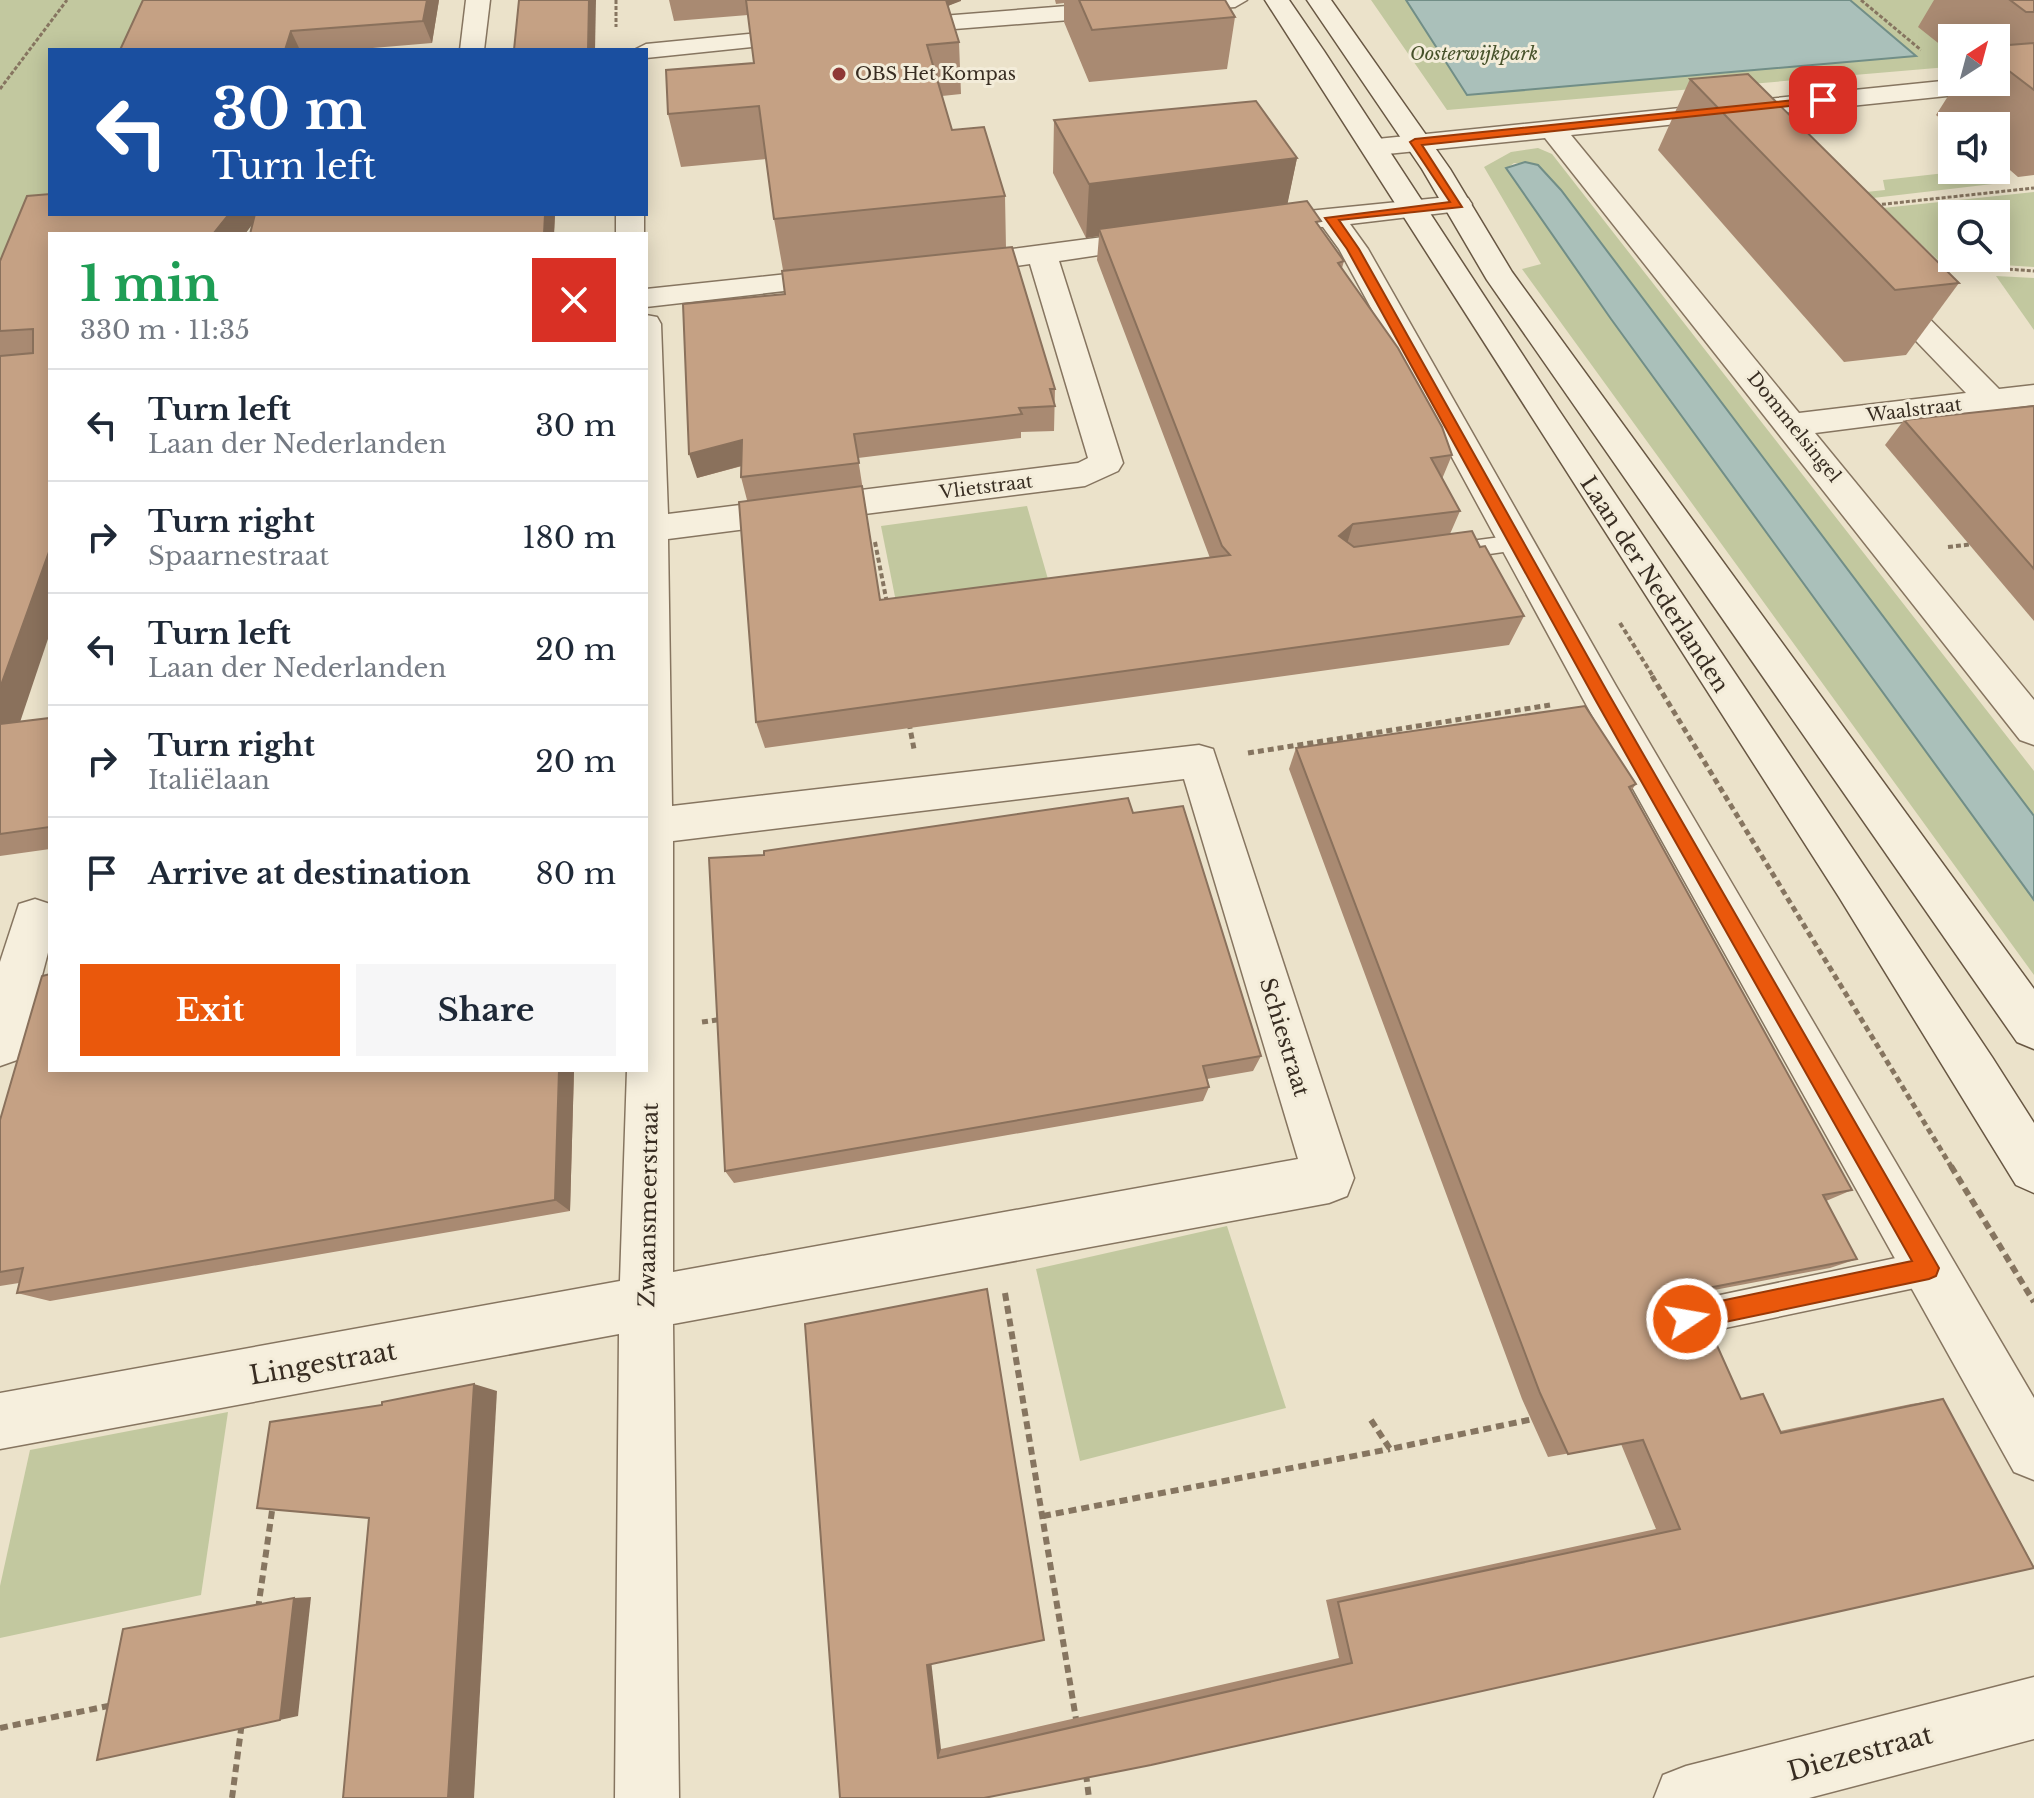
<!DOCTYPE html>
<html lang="en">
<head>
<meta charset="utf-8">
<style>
  body { margin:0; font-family:"Libre Baskerville",serif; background:#f6f6f7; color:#1f2937; height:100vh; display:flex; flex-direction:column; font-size:30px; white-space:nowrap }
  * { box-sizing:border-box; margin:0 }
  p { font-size:26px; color:#747a83 }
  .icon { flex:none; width:44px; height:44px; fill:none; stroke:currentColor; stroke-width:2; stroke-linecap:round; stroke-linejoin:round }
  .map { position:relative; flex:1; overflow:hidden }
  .panel { position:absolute; left:48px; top:232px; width:600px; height:840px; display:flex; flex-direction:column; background:#fff; border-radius:0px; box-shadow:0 4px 20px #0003 }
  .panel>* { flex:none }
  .hud { position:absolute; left:48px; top:48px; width:600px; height:168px; border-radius:0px; box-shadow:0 4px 20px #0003; background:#1a4fa0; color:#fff; overflow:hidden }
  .needle { width:52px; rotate:36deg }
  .controls { position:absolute; left:1938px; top:24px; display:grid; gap:16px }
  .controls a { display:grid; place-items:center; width:72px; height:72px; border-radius:0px; background:#fff; box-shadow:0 4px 20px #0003; font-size:40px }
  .pin { position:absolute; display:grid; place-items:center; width:68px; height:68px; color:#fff; margin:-34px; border-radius:16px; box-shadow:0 4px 12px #0006 }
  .me { position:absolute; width:88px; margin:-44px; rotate:78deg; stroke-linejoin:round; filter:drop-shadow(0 0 6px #0008) }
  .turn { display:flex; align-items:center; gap:28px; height:168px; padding:0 32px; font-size:36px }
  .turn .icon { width:104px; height:104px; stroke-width:2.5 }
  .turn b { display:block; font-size:56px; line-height:68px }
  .round { display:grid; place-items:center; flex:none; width:84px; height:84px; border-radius:0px; background:#f6f6f7 }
  .summary { display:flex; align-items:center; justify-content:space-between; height:136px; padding:0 32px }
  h1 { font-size:48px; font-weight:800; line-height:60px; color:#1e9e55 }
  .action { display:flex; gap:16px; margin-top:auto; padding:16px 32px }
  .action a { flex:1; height:92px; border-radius:0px; background:#ea580c; color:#fff; font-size:32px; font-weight:800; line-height:92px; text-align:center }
  .action a+a { background:#f6f6f7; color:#1f2937 }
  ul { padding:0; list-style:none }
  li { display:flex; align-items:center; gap:24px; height:112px; padding:0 32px; border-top:2px solid #e0e1e3 }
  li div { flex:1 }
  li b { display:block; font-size:30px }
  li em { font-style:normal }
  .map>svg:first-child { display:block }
</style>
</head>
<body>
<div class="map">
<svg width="2034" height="1798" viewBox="0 0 2034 1798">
  <rect width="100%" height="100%" fill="#ebe2ca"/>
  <g fill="#c2c89f" fill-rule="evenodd">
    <polygon points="0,0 155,0 132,50 50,50 50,206 0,264"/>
    <polygon points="1371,0 1969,0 1996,38 1952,38 1952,66 1948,67 1447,110"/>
    <polygon points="1538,148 1552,154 2034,771 2034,816 1561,190 1537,165 1514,163 1507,168 1611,319 2034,900 2034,975 1522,269 1541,264 1484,167 1511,152"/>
    <polygon points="1972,170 1987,170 2001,183 1873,198 1866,192 1885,190 1883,180"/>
    <path d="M2034,192v75l-95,-6 -56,-53zM1952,214h44v44h-44z"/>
    <polygon points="1996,276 2034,278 2034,330"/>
    <polygon points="1027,506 1054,600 900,622 881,526"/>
    <polygon points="1227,1226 1286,1408 1080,1461 1036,1269"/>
    <polygon points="228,1412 201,1595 0,1638 0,1586 30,1450"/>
  </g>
  <g fill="#aac0ba" stroke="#718e87" stroke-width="2">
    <polygon points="1406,0 1850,0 1916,56 1467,95"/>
    <polygon points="1525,162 1538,165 1561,190 2034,816 2034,900 1611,319 1506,168"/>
  </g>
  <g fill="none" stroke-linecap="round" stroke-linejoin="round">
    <g stroke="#867560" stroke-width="3">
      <g id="service">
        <polygon points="1516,535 1524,537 1527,543 1524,549 1448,560 1437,552 1448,544"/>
        <polygon points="1929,1251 1941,1256 1946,1268 1941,1280 1929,1285 1687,1336 1675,1331 1670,1319 1675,1307 1687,1302"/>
      </g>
    </g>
    <g stroke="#867560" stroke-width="3">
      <g id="minor">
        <polygon points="466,0 490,0 484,50 460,50"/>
        <polygon points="1144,0 1247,0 1235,7 891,34 879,27 891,20"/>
        <polygon points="811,28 823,35 820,40 646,58 646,50 634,50 646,44"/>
        <polygon points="2034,71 2034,87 1571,135 1799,413 1966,393 1870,293 1866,287 1870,281 1892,281 1999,389 2034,385 2034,405 1815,433 2034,700 2034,745 2020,740 1545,138 1377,155 1368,153 1364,147 1368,141 1377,139 1952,80 1996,82 1996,75"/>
        <polygon points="1458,196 1468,198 1472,204 1468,210 1350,224 1368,249 1616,686 2034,1398 2034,1480 2014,1472 1588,708 1339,249 1323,227 1298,226 1294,220 1298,214 1308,211"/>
        <rect x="616" y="214" width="28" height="20"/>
        <path d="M1156,230l10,3 4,6 -4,6 -107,16 64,202 -5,8 -33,15 -417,53 4,267 527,-61 14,4 141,429 -7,18 -18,7 -656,121 6,474h-64l4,-464 -619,115v-56l620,-112 7,-211h19v-755l11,2 4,7 7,190 410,-51 10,-5 -58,-194 -71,10 -10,-3 -5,-6 5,-6 10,-3zM1184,779l114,380 -625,113v-431z"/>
        <polygon points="843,268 854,271 858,277 854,283 646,307 646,289"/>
        <polygon points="35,899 50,904 50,945 24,1044 17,1060 0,1066 0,962 19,904"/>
        <polygon points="2034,1677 2034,1739 1809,1798 1654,1798 1663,1775 1686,1766"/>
      </g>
    </g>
    <g stroke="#685743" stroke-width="3">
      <g id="secondary">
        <polygon points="1265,0 1289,0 1324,51 1558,409 1992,1057 2034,1123 2034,1193 2016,1185 1839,897"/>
        <polygon points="1307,0 1331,0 1450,169 1512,272 2034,989 2034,1049 2017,1042 1487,280 1422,169"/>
      </g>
    </g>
    <g stroke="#867560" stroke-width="3" stroke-dasharray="4 2" stroke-linecap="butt">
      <polyline points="616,0 616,27"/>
      <polyline points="1861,0 1921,50"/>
      <polyline points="0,89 67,0"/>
      <polyline points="1876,205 2034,188"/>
      <polyline points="1937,264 2034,271"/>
    </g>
    <g stroke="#867560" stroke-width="4" stroke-dasharray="5 3" stroke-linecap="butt">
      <polyline points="875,542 887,603"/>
      <polyline points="1948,547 1974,544"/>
      <polyline points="1620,623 1654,678"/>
    </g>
    <g stroke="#867560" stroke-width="5" stroke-dasharray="6 4" stroke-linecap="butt">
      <polyline points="1652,676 1952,1168"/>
      <polyline points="909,723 914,749"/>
      <polyline points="1248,753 1550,705"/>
      <polyline points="702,1022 724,1019"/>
    </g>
    <g stroke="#867560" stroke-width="6" stroke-dasharray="8 5" stroke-linecap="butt">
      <polyline points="1951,1166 2034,1302"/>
      <polyline points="1005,1293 1077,1725"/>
      <polyline points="1371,1420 1390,1449 1538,1418"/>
      <polyline points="1043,1516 1390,1449"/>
      <polyline points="258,1609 273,1504"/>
      <polyline points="0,1728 113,1705"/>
      <polyline points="1086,1774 1089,1798"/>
      <polyline points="232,1798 242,1722"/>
    </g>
    <use href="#service" fill="#f6efdd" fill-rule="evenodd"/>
    <use href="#minor" fill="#f6efdd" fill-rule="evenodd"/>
    <use href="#secondary" fill="#f6efdd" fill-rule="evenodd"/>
  </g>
  <g fill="#a98a72">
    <polygon points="143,0 439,0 432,43 349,50 120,50"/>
    <polygon points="669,0 961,0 948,6 959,42 961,94 942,96 952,130 1005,196 1006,248 1055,389 1054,431 1021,432 1021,438 858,458 880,600 1210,558 1097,260 1099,236 1086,238 1053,173 1054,120 1297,158 1287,204 1319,227 1344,261 1342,268 1452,455 1442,479 1460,511 1450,534 1480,547 1524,616 1509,645 765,748 756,722 747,500 741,477 742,466 697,478 785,294 783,270 774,219 766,159 681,167 668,114 754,63 748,15 674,21"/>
    <polygon points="1055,0 1225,0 1235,17 1227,69 1089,82 1064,22 1064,3 1056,4"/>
    <polygon points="1934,0 2034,0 2034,175 2018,177 1996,158 1996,126 1952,126 1952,128 1936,115 1957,82 1996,82 1996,38 1952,38 1952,54 1918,27"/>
    <polygon points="1690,79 1959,283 1906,355 1844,362 1658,150"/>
    <polygon points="50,214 555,214 554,234 250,234 253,223 245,234 50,234 20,722 50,718 50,849 0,856 0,261"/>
    <polygon points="2034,406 2034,621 1885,445 1904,420"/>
    <polygon points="1296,748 1636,784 1631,791 1852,1190 1826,1201 1857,1259 1830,1268 1693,1294 1690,1312 1695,1325 1741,1399 1780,1431 1911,1404 1943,1399 2034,1567 840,1798 941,1749 1339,1658 1326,1600 1656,1529 1621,1444 1548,1457 1522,1399 1289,769"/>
    <polygon points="1133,813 1261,1056 1253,1071 1207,1079 1209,1087 1203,1101 734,1183 725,1171 764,855"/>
    <polygon points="50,1070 574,1070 570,1211 50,1301 17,1293 19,1283 0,1286 0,1120"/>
  </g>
  <g fill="#8a715c">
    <polygon points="427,0 439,0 432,43 423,21"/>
    <polygon points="589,0 596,0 595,50 588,50"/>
    <polygon points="937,0 961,0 961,1 937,10"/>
    <polygon points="291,31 300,50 285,50"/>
    <polygon points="1297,158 1286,211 1099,229 1099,236 1086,238 1089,184"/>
    <polygon points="229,214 260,214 245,234 213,234"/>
    <polygon points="545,214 555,214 554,234 544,234"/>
    <polygon points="742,440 748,464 697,478 689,454"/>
    <polygon points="1353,524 1344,554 1339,536"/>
    <polygon points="50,549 50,633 12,746 0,737 0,688"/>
    <polygon points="559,1070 574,1070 570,1211 555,1200"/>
    <polygon points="474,1384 497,1391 474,1798 448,1798"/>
    <polygon points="311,1597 298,1716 280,1720 294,1598"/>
    <polygon points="931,1660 941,1749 938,1758 927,1665"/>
  </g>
  <g fill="#c5a184" stroke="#8a715c" stroke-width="2">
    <polygon points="143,0 427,0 423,21 291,31 285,50 120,50"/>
    <polygon points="519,0 589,0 588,50 514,50"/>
    <polygon points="746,0 946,0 959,42 927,45 952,130 984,127 1005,196 774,219 759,106 668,114 666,70 754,63"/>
    <polygon points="1079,0 1225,0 1235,17 1092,30"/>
    <polygon points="2010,0 2034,0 2034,12 2026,12"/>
    <polygon points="2034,43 2034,90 1996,61 1996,46"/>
    <polygon points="1748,74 1959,283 1895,290 1690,79"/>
    <polygon points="1256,101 1297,158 1089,184 1054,120"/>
    <polygon points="50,194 50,214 229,214 213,234 50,234 50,549 0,688 0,356 33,353 33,329 0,331 0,261 27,196"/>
    <polygon points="1307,201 1321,221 1316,222 1344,261 1338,263 1398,348 1442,427 1452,455 1431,458 1460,511 1353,524 1339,536 1354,547 1472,531 1480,547 1485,546 1524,616 756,722 739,502 862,486 880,600 1230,555 1222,546 1099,229"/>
    <polygon points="255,214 545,214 544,234 250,234"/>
    <polygon points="1012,247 1055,389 1050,389 1055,406 1019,408 1022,414 854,434 859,463 741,477 742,440 689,454 683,304 785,294 782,271"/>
    <polygon points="2034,406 2034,569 1904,420"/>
    <polygon points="1585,706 1636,784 1629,787 1852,1190 1823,1195 1857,1259 1692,1291 1695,1298 1690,1312 1695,1325 1711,1332 1741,1399 1763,1394 1781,1433 1943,1399 2034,1568 1151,1765 984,1798 840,1798 805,1324 987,1289 1044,1640 927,1665 938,1758 1352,1663 1338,1602 1680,1529 1643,1440 1568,1454 1540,1393 1296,748"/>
    <polygon points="50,718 50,827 0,834 0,724"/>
    <polygon points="1128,798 1133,813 1183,806 1261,1056 1203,1066 1209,1087 725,1171 709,858 764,855 764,851"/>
    <polygon points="50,974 50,1070 559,1070 555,1200 17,1293 23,1268 0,1272 0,1120 42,976"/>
    <polygon points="474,1384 448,1798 343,1798 369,1518 257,1508 270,1422 382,1405 382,1402"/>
    <polygon points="294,1598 280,1720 97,1760 123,1629"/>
  </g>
  <polygon fill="#ea580c" stroke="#983908" stroke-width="2" points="1823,97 1827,102 1422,145 1462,207 1339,220 1359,249 1608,693 1939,1268 1936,1276 1929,1279 1687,1330 1679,1327 1676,1319 1679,1311 1687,1308 1912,1261 1596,701 1347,249 1325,218 1450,202 1410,142 1415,139"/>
  <circle fill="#8f3836" stroke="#f3ecd9" stroke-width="3" cx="839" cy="74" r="8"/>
  <g text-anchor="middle" stroke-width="6" stroke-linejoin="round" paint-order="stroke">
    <g font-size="18" font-style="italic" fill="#47522b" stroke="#f3ecd9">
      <text x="1474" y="60">Oosterwijkpark</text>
    </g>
    <g font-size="18" fill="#382d22" stroke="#f3ecd9" text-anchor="start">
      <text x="855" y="80">OBS Het Kompas</text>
    </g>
    <g font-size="18" fill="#382d22" stroke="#f3ecd9">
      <text transform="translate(1914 410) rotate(-7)" y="6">Waalstraat</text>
      <text transform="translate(1794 427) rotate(51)" y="6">Dommelsingel</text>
      <text transform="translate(986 487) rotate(-7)" y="6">Vlietstraat</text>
    </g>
    <g font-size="22" fill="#382d22" stroke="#f3ecd9">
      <text transform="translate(1655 584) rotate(57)" y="8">Laan der Nederlanden</text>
      <text transform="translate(1285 1037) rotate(73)" y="8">Schiestraat</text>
      <text transform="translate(648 1205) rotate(-89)" y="8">Zwaansmeerstraat</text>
    </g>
    <g font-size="26" fill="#382d22" stroke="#f3ecd9">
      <text transform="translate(323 1363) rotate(-10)" y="9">Lingestraat</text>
      <text transform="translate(1860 1753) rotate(-15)" y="9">Diezestraat</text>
    </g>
  </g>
</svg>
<div class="controls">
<a><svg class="needle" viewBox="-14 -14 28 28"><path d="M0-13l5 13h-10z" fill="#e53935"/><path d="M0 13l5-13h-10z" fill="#747a83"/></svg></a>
<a><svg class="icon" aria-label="sound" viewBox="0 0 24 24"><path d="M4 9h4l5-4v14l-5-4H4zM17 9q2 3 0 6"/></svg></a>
<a><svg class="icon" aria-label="search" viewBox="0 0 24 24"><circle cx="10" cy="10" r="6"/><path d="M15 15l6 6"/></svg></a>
</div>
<div class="pin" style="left:1823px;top:100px;background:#d93025"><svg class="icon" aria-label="arrive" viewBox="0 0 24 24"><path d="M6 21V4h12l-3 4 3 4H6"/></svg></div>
<svg class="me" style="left:1687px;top:1319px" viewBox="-20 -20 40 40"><circle r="17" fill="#ea580c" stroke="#fff" stroke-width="3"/><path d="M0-11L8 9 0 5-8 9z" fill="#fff"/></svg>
<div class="hud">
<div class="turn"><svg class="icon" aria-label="left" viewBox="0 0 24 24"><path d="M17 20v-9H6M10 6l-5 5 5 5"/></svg><div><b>30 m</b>Turn left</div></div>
</div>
<section class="panel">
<div class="summary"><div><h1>1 min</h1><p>330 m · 11:35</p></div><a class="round" style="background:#d93025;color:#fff"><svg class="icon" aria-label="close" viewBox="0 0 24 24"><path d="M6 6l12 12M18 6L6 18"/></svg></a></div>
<ul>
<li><svg class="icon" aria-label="left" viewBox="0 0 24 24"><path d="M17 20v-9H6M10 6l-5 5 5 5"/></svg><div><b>Turn left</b><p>Laan der Nederlanden</p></div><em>30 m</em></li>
<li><svg class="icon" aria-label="right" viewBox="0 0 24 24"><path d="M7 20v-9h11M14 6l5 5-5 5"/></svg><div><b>Turn right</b><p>Spaarnestraat</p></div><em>180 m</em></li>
<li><svg class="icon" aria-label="left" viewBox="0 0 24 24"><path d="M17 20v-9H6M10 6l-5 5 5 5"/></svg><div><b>Turn left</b><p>Laan der Nederlanden</p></div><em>20 m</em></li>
<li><svg class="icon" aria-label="right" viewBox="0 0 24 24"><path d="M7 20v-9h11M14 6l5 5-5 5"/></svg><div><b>Turn right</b><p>Italiëlaan</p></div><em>20 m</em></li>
<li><svg class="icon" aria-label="arrive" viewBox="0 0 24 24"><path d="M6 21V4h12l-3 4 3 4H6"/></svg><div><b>Arrive at destination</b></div><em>80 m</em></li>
</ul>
<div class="action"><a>Exit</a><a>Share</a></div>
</section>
</div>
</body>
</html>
